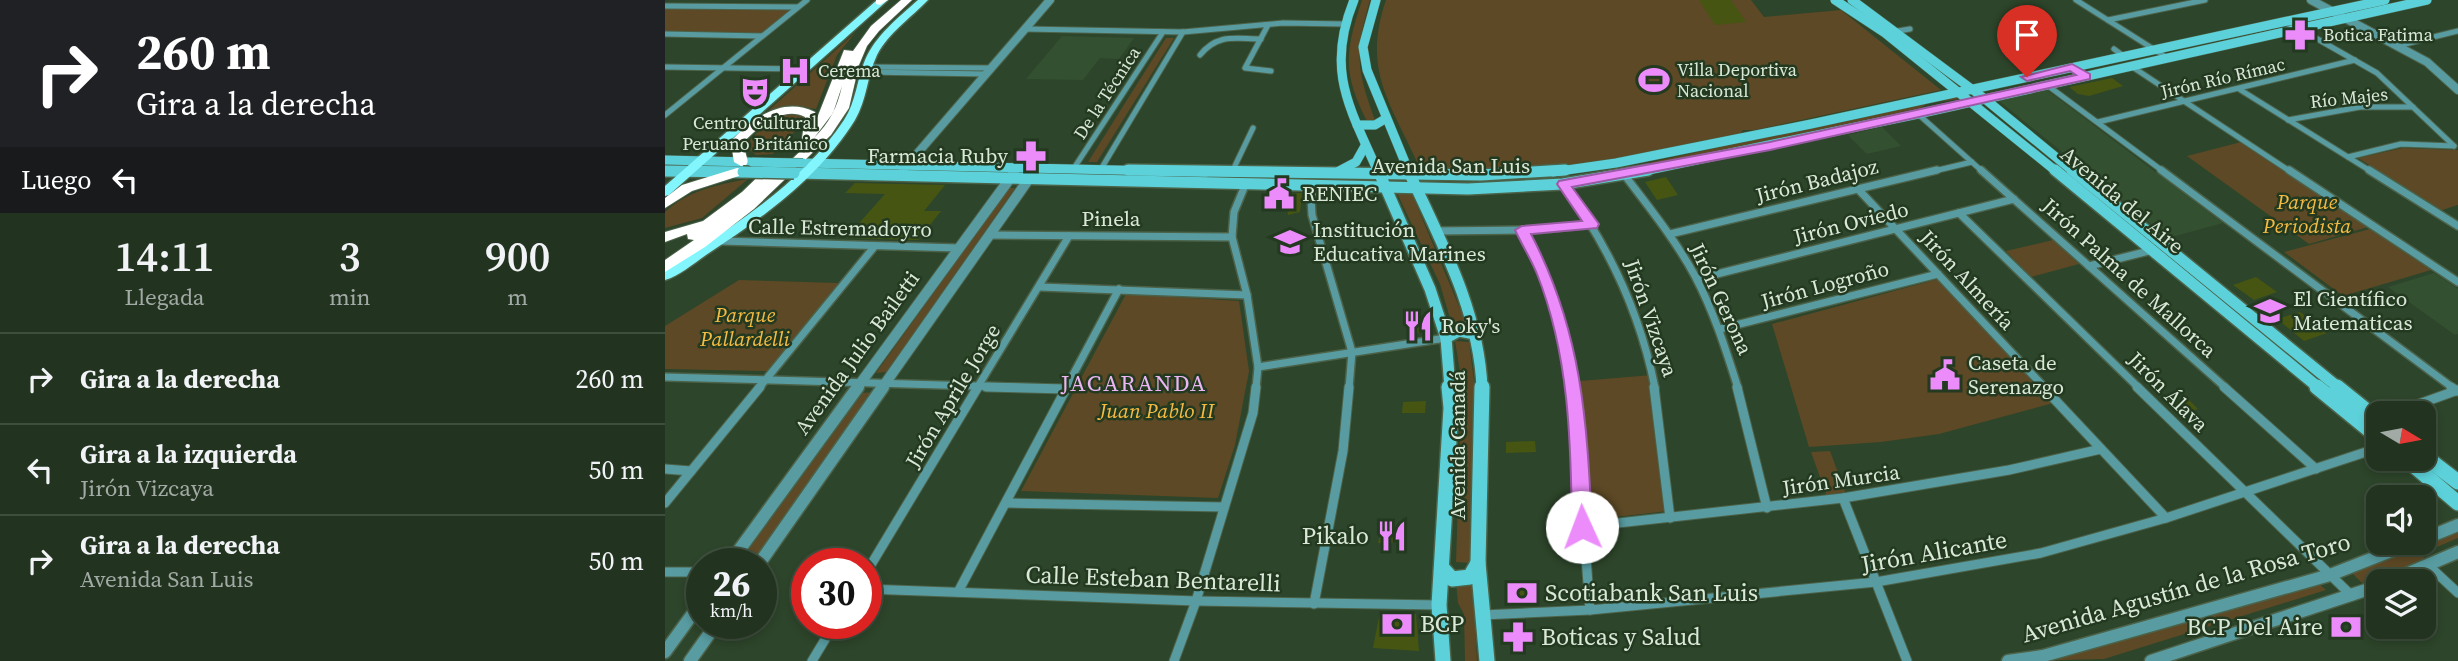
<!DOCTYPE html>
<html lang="es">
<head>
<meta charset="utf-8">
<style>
  body { margin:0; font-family:"Source Serif 4",serif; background:#2e3f2d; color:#f1f3f6; height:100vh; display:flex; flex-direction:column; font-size:26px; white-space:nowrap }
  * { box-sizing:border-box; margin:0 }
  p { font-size:23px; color:#a2aaa5 }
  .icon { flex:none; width:38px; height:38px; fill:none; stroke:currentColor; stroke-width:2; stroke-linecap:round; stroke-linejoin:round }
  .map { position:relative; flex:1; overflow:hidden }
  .drawer { display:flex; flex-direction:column; background:#223420; width:665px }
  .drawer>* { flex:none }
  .hud { background:#202124; color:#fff; overflow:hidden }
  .needle { width:46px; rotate:100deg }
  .fabs { position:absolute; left:1701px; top:401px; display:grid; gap:14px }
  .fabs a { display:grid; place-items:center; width:70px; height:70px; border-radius:14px; background:#223420; box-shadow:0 4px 10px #0003,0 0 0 2px #3f4f3e; font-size:35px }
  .speed { position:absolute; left:21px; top:548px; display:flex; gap:14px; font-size:35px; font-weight:700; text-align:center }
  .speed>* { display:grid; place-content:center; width:91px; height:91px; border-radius:50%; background:#223420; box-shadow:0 4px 10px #0003,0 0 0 2px #3f4f3e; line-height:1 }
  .speed small { font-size:18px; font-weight:400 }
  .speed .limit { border:10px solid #d22; background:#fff; color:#111 }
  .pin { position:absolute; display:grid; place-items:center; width:60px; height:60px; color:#fff; margin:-72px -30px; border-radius:50% 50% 50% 0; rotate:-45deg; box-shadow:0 0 7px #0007 }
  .pin .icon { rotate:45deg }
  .me { position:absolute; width:77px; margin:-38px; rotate:358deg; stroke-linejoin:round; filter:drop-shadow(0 0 5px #0008) }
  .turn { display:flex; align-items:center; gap:24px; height:147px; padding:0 21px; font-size:32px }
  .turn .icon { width:91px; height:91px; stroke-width:2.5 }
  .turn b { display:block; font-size:49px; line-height:60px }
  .then { display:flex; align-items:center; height:66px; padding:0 21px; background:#0003; gap:14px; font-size:26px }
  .eta { display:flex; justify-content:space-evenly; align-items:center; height:119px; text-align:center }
  .eta b { font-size:42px; font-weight:600; line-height:49px }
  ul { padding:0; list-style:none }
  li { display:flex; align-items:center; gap:21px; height:91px; padding:0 21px; border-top:2px solid #3f4f3e }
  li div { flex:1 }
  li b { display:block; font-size:26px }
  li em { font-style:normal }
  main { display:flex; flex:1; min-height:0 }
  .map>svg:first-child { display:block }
</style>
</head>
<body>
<main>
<section class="drawer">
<div class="hud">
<div class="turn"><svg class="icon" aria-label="right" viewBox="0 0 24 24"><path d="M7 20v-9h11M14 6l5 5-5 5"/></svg><div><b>260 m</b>Gira a la derecha</div></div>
<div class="then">Luego<svg class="icon" aria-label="left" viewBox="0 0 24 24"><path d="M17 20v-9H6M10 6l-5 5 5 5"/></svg></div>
</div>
<div class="eta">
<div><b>14:11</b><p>Llegada</p></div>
<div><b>3</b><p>min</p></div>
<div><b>900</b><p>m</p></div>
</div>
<ul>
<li><svg class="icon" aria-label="right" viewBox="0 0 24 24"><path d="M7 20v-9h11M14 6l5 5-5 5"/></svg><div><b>Gira a la derecha</b></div><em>260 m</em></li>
<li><svg class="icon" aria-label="left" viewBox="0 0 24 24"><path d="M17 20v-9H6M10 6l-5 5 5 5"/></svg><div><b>Gira a la izquierda</b><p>Jirón Vizcaya</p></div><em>50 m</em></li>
<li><svg class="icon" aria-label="right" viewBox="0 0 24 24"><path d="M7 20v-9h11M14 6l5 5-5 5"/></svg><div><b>Gira a la derecha</b><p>Avenida San Luis</p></div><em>50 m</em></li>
</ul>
</section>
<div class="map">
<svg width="1793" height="661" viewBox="0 0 1793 661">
  <rect width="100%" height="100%" fill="#2d452a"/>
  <g fill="#335030">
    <polygon points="397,36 469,38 454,59 435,58 418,80 361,79"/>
    <polygon points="1382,90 1558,223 1503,238 1333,100"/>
    <polygon points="1217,127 1236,146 1202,154 1183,135"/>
    <polygon points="1769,273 1793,289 1793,334 1790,335 1723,287"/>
  </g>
  <g fill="#5d4925">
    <path d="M697,0h8c-15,53 -14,68 5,120l-7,3c-26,-50 -23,-71 -6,-123z"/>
    <path d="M721,0h365l13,17 77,-7 100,80 -186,40h-12l-3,4c-57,12 -113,27 -170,32 -49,4 -97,3 -146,2l-5,-2c-29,-64 -57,-96 -33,-166z"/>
    <polygon points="0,8 128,9 96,34 0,32"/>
    <polygon points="191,32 172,55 151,109 129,106 103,111"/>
    <polygon points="501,38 509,38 432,162 423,162"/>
    <polygon points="1289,96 1294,99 1264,103 1255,108 971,170 969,166"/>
    <polygon points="122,114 138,115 140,121 108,154 91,155 80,146 99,125"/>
    <polygon points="1576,142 1703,227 1644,244 1522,156"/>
    <polygon points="1738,148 1793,150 1793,205 1777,210 1693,158"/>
    <path d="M83,179l-46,39 -37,10v-16c24,-22 51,-27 83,-33z"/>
    <polygon points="344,188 350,188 222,372 211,373"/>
    <polygon points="746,192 801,323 787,325 775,284 732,193"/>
    <polygon points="1705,229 1766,270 1678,296 1619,252"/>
    <polygon points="1388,240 1414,264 1366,277 1341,251"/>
    <polygon points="1277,278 1392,402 1274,434 1216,442 1144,447 1107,324"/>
    <polygon points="74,280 174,283 102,371 0,369 0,326"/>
    <polygon points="461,294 574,301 584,371 570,445 553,498 356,491"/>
    <polygon points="790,341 804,342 810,389 805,563 791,562 797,384"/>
    <polygon points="987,375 1003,511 924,520 915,381"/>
    <polygon points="208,392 87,563 73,564 198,393"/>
    <polygon points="1165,451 1181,494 1162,497 1146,452"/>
    <polygon points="1793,531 1793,538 1760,552 1758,561 1697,583 1686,572"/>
    <polygon points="791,582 808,583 812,661 800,661 799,614 793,603"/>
    <polygon points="1653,583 1661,590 1439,659 1360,661"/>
  </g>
  <g fill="#465612">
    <polygon points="1034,0 1066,0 1081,22 1050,25"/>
    <polygon points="1447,78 1458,86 1424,96 1413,94 1404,87"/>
    <polygon points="1001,177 1013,195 992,200 980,182"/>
    <polygon points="190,183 280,185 259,211 276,211 253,240 181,238 220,194 180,193"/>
    <polygon points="620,193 637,193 635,212 623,215"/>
    <polygon points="1591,277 1612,292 1589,300 1568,285"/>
    <polygon points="1635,312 1662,333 1639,341 1612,319"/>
    <polygon points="762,317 766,330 745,335 741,321"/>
    <polygon points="1522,398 1533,409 1514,415 1503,405"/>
    <polygon points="761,401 760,413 737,413 738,402"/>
    <polygon points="870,441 871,452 841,453 841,442"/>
    <polygon points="716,529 740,529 738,543 713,543"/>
    <polygon points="872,586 872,600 849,602 843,598 842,588"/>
    <polygon points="715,612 751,614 754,651 708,648"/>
  </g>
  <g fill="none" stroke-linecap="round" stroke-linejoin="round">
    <g stroke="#4c6249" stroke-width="7">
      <g id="minor-far2">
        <polyline points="1411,0 1501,57"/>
        <polyline points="0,6 133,7"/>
        <polyline points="1443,20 1540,0"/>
        <polyline points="1621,21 1712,73 1789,146"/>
        <polyline points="603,25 580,68 606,71"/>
        <polyline points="360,29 518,32 618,23 679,24"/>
        <polyline points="1233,31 1245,29"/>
        <polyline points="0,34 97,36"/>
        <polyline points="1740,44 1793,31"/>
        <polyline points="1449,49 1460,57"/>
        <path d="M535,55c18,-22 35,-16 61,-16"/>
        <polyline points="1466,66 1626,172"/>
        <polyline points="0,67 139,69"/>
        <polyline points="202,67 326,68"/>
        <polyline points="201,72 322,74"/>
        <polyline points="1382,85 1499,172"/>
        <polyline points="1574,89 1707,172"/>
        <polyline points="1253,114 1318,172"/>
        <polyline points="0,115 142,0"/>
        <polyline points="1623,120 1695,107 1748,107"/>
        <polyline points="1433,122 1690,60"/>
        <polyline points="1683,157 1736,144 1789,146"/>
        <polyline points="409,168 498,32"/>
        <polyline points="436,169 518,32"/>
        <polyline points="567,172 588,128"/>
        <polyline points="1265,172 1307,162"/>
      </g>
    </g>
    <g stroke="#4c6249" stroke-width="10">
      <g id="minor-far1">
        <polyline points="1316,170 1561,388"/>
        <polyline points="1496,170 1788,388"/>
        <polyline points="1624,170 1793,282"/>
        <polyline points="1704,170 1793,226"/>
        <path d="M958,173c25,33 52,66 72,103 19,36 31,74 43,112"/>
        <polyline points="581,183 569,212 567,237 582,295 593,367 591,388"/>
        <polyline points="650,184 646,198 647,215 687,352 684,388"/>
        <path d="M898,184c46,62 77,128 92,204"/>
        <polyline points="1193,189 1380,388"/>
        <polyline points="1294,213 1474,388"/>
        <path d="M857,230c24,49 47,103 52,158"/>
        <polyline points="770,231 869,230 927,224"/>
        <polyline points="1005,234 1272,170"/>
        <polyline points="325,235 567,237"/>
        <polyline points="55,241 294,248"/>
        <polyline points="1424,266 1488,250"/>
        <polyline points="1032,279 1349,199"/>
        <polyline points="375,287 582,295"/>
        <polyline points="1055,329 1273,274"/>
        <polyline points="593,367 781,338"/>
        <polyline points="0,377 380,388"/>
        <polyline points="94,388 209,247"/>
        <polyline points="312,388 404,236"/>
        <polyline points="401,388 454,289"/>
      </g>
    </g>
    <g stroke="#4c6249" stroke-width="11">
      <g id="minor">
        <polyline points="321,387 401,389"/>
        <polyline points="908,387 925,610"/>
        <polyline points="989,387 1005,518"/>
        <polyline points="1072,387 1102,508"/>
        <polyline points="1378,387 1501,518"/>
        <polyline points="1472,387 1687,596"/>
        <polyline points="1559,387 1651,469"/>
        <polyline points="1786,387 1792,391"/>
        <polyline points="1729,413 1793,390"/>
        <polyline points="0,469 26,471"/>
        <polyline points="1178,498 1242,661"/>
        <polyline points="0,503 95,387"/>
        <polyline points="341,503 559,507"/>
        <polyline points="917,527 1178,498 1344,470 1436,449"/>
        <polyline points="1764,566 1793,593"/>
        <polyline points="0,572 37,572"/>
        <polyline points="201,573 313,387"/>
        <polyline points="201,589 531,601 774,605"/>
        <polyline points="293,592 402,387"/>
        <polyline points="649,604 678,451 684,387"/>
        <polyline points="817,615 925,610 1211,582 1376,553 1501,518 1713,448"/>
        <polyline points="147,661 170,623"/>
        <polyline points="509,661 531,601 588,413 591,387"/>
      </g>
    </g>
    <g stroke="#4c6249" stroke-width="10">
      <g id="tertiary-far2">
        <polyline points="1646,0 1762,62 1793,90"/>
        <polyline points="238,170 385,0"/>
      </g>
    </g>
    <g stroke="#4c6249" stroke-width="12">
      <g id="tertiary-far1">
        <polyline points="192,388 349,173"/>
        <polyline points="217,388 368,173"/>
      </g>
    </g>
    <g stroke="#4c6249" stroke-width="15">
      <g id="tertiary">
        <polyline points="1759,539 1793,525"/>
        <polyline points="64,564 193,387"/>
        <polyline points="94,564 218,387"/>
        <polyline points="1725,581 1793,552"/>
        <polyline points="0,652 37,601"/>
        <polyline points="25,661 52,623"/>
        <polyline points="1343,661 1378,656 1665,575 1749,542"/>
        <polyline points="1486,661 1713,586"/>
      </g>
    </g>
    <g stroke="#4c6249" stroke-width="10">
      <g id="secondary-far2">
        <path d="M689,0c-29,71 -4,108 24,172"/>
        <polyline points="711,0 698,47 702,70 744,172"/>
        <polyline points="1170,0 1220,33 1392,172"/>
        <polyline points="1187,0 1320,99 1409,172"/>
        <polyline points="692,125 710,125 720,119"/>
        <polyline points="0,160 84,162"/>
        <polyline points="139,163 541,172"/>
        <polyline points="0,171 77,172"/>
        <polyline points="674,171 691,162 700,146"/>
        <polyline points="888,172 951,163 1146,124 1720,0"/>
        <polyline points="974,172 1253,114 1762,0"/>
      </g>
    </g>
    <g stroke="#4c6249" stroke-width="14">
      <g id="secondary-far1">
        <polyline points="463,170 816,175 900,170"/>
        <polyline points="713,170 765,289 781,338 785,388"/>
        <path d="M743,170c32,70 71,140 74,218"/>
        <polyline points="1390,170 1654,388"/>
        <polyline points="1407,170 1674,388"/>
        <polyline points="0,171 77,172"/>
        <polyline points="133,173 803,189 898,184 983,170"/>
        <polyline points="781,338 794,331 810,334"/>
      </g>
    </g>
    <g stroke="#4c6249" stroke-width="18">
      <g id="secondary">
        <polyline points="817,387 813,563 822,661"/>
        <polyline points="1652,387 1713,437"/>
        <polyline points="1672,387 1713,420"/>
        <polyline points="1759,456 1793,482"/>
        <polyline points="1740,458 1793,503"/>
        <polyline points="777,568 787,579 805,577 813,563"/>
        <polyline points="778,661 774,605 786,408 784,387"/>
      </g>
    </g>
    <g stroke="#4c6249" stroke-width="3">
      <g id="primary">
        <polygon points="212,0 223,0 4,195 0,196 0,186"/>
        <path d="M253,0h10c-17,18 -39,32 -51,55 -10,21 -10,45 -22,65 -35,57 -94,99 -149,135 -13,9 -27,21 -41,25v-10c64,-41 136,-85 179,-150 12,-18 13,-41 21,-60 11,-25 33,-42 53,-60z"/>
      </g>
    </g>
    <g stroke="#4c6249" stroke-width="2">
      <g id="motorway">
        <polygon points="211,0 223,0 215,5 211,4"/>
        <path d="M236,0h11l-33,31 -12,15 -8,19 -10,43 -18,27 -77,74 -49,38 -40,25v-12l29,-20 -6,-1 -1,-5 -22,8v-10l38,-11 39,-29 31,-30h10v6l-13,12 41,-39h-7l-2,-3 3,-21c-22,-12 -48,11 -62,26l5,19 -2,3 -5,1 -7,-4 -3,-19 1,-3c21,-23 52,-44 83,-28l2,6 27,-68 9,1 18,-25zM177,86c-5,22 -12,36 -28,52l19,-25z"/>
        <polygon points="72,168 77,169 77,175 27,191 0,208 0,198 17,185"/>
      </g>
    </g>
    <use href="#minor-far2" stroke="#589ca1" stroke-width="5"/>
    <use href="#minor-far1" stroke="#589ca1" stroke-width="7"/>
    <use href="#minor" stroke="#589ca1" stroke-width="9"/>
    <use href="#tertiary-far2" stroke="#589ca1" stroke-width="8"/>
    <use href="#tertiary-far1" stroke="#589ca1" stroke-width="10"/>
    <use href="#tertiary" stroke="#589ca1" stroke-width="12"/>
    <use href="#secondary-far2" stroke="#5cd1d9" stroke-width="9"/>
    <use href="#secondary-far1" stroke="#5cd1d9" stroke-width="11"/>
    <use href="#secondary" stroke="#5cd1d9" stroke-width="15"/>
    <use href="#primary" fill="#83f5fd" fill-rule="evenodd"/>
    <use href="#motorway" fill="#fff" fill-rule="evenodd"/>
    <g stroke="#4c6249" stroke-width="10" stroke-linecap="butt">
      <polyline id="secondary-bridge-far1" points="87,162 138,163"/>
    </g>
    <g stroke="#4c6249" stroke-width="14" stroke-linecap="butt">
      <polyline id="secondary-bridge" points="78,172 129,173"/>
    </g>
    <use href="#secondary-bridge-far1" stroke="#5cd1d9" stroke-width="9"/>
    <use href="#secondary-bridge" stroke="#5cd1d9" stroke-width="11"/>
  </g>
  <path fill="#ec8cfb" stroke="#995ba3" stroke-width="2" d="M1407,64l18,10v5l-320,71 -198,37 27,37 -2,4 -66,6c51,98 56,186 61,293l-3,6 -7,2 -7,-2 -3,-6c-1,-85 -3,-173 -35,-253 -6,-15 -15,-29 -22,-44l7,-4 60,-5 -25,-37 2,-3 211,-39 306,-67 -6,-4 -43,10 -6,-4z"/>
  <defs>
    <g id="pharmacy-bare" transform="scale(2.415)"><path d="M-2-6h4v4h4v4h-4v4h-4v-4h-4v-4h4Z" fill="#ec8cfb" stroke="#233a20" stroke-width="2.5" paint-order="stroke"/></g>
    <g id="hospital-bare" transform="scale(2.415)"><path d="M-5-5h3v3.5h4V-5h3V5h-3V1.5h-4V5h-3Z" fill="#ec8cfb" stroke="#233a20" stroke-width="2.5" paint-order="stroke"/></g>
    <g id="stadium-bare" transform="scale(2.415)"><path d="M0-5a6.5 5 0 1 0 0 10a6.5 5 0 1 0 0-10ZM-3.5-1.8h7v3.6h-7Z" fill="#ec8cfb" stroke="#233a20" stroke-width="2.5" paint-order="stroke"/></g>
    <g id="theatre-bare" transform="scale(2.415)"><path d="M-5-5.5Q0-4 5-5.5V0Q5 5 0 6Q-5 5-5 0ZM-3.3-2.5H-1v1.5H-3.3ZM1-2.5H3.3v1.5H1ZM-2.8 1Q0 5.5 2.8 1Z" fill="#ec8cfb" stroke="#233a20" stroke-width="2.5" paint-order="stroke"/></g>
    <g id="civic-bare" transform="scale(2.415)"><path d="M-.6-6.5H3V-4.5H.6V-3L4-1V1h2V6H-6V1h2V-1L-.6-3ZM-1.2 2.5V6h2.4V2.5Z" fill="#ec8cfb" stroke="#233a20" stroke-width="2.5" paint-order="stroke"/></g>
    <g id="school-bare" transform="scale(2.415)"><path d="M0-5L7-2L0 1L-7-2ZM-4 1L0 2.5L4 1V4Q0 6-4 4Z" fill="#ec8cfb" stroke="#233a20" stroke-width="2.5" paint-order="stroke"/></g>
    <g id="restaurant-bare" transform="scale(2.415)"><path d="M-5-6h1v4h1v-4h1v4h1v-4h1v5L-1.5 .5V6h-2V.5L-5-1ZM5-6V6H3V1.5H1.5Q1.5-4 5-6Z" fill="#ec8cfb" stroke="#233a20" stroke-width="2.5" paint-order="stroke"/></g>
    <g id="bank-bare" transform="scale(2.415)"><path d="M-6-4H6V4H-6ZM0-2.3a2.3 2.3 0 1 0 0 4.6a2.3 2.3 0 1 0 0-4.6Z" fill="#ec8cfb" stroke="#233a20" stroke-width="2.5" paint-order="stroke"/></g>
  </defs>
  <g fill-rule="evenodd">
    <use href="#pharmacy-bare" x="1635" y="35"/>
    <use href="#hospital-bare" x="130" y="71"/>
    <use href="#stadium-bare" x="989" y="80"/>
    <use href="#theatre-bare" x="90" y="92"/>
    <use href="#pharmacy-bare" x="366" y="156"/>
    <use href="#civic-bare" x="614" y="194"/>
    <use href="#school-bare" x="625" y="242"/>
    <use href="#school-bare" x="1605" y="311"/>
    <use href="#restaurant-bare" x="753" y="326"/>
    <use href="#civic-bare" x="1280" y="375"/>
    <use href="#restaurant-bare" x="727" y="536"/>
    <use href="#bank-bare" x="857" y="593"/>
    <use href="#bank-bare" x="732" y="624"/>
    <use href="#bank-bare" x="1681" y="627"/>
    <use href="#pharmacy-bare" x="853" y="637"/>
  </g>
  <g text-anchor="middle" stroke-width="5" stroke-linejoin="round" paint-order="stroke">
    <g font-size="18" fill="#dae8d8" stroke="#233a20" text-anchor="start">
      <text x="1658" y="41">Botica Fatima</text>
      <text x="1012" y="76">Villa Deportiva<tspan x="1012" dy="21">Nacional</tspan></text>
      <text x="153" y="77">Cerema</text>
      <text x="90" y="129" text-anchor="middle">Centro Cultural<tspan x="90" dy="21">Peruano Británico</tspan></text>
    </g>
    <g font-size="18" fill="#dae8d8" stroke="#233a20">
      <text transform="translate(1558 78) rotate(-13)" y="6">Jirón Río Rímac</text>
      <text transform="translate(442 93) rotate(-57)" y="6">De la Técnica</text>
      <text transform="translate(1684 98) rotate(-6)" y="6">Río Majes</text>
    </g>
    <g font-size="21" fill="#dae8d8" stroke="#233a20" text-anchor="start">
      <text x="343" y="163" text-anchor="end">Farmacia Ruby</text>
      <text x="637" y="201">RENIEC</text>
      <text x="648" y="237">Institución<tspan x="648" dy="24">Educativa Marines</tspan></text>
      <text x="1628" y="306">El Científico<tspan x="1628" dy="24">Matematicas</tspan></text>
      <text x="776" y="333">Roky's</text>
      <text x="1303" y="370">Caseta de<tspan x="1303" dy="24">Serenazgo</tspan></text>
    </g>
    <g font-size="21" fill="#dae8d8" stroke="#233a20">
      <text x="786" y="173">Avenida San Luis</text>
      <text transform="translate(1152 181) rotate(-14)" y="7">Jirón Badajoz</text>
      <text transform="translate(1457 200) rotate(40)" y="7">Avenida del Aire</text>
      <text x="446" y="226">Pinela</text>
      <text transform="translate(1186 223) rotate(-14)" y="7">Jirón Oviedo</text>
      <text transform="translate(175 228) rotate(1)" y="7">Calle Estremadoyro</text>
      <text transform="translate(1464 278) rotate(42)" y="7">Jirón Palma de Mallorca</text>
      <text transform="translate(1302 280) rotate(47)" y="7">Jirón Almería</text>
      <text transform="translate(1160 285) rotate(-15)" y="7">Jirón Logroño</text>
      <text transform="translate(1056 299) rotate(65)" y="7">Jirón Gerona</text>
      <text transform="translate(986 318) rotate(71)" y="7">Jirón Vizcaya</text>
      <text transform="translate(192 353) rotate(-54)" y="7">Avenida Julio Bailetti</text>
      <text transform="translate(1503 392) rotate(45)" y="7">Jirón Álava</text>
      <text transform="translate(288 396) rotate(-59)" y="7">Jirón Aprile Jorge</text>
      <text transform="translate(793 445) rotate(-90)" y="7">Avenida Canadá</text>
      <text transform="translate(1176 480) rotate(-8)" y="7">Jirón Murcia</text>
    </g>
    <g font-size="21" font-style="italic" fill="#f5bb42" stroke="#233a20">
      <text x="1642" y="209">Parque<tspan x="1642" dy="24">Periodista</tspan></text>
      <text x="80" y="322">Parque<tspan x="80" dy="24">Pallardelli</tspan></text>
      <text x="492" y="418">Juan Pablo II</text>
    </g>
    <g font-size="23" letter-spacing="2" fill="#ebb6f2" stroke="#233a20">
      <text x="469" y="391">JACARANDA</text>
    </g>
    <g font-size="24" fill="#dae8d8" stroke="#233a20" text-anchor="start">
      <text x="704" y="544" text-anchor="end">Pikalo</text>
      <text x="880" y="601">Scotiabank San Luis</text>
      <text x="755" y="632">BCP</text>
      <text x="1658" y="635" text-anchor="end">BCP Del Aire</text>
      <text x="876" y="645">Boticas y Salud</text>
    </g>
    <g font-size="24" fill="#dae8d8" stroke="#233a20">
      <text transform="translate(1269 552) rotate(-10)" y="8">Jirón Alicante</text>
      <text transform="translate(488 579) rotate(2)" y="8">Calle Esteban Bentarelli</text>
      <text transform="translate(1521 588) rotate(-16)" y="8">Avenida Agustín de la Rosa Toro</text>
    </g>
  </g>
</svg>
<div class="fabs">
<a><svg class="needle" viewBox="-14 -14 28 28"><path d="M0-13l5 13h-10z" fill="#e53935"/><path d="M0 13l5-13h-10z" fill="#a2aaa5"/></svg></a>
<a><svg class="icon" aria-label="sound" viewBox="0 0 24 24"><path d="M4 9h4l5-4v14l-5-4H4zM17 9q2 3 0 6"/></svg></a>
<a><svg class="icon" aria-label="layers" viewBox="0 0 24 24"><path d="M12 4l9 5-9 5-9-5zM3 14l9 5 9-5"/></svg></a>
</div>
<div class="speed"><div>26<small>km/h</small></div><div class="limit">30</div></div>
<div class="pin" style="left:1362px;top:77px;background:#d93025"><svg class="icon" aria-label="arrive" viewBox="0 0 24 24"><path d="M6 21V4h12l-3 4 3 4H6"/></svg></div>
<svg class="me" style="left:917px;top:527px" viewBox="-20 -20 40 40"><circle r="19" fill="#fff"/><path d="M0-13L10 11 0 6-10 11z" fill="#ec8cfb"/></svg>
</div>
</main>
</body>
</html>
